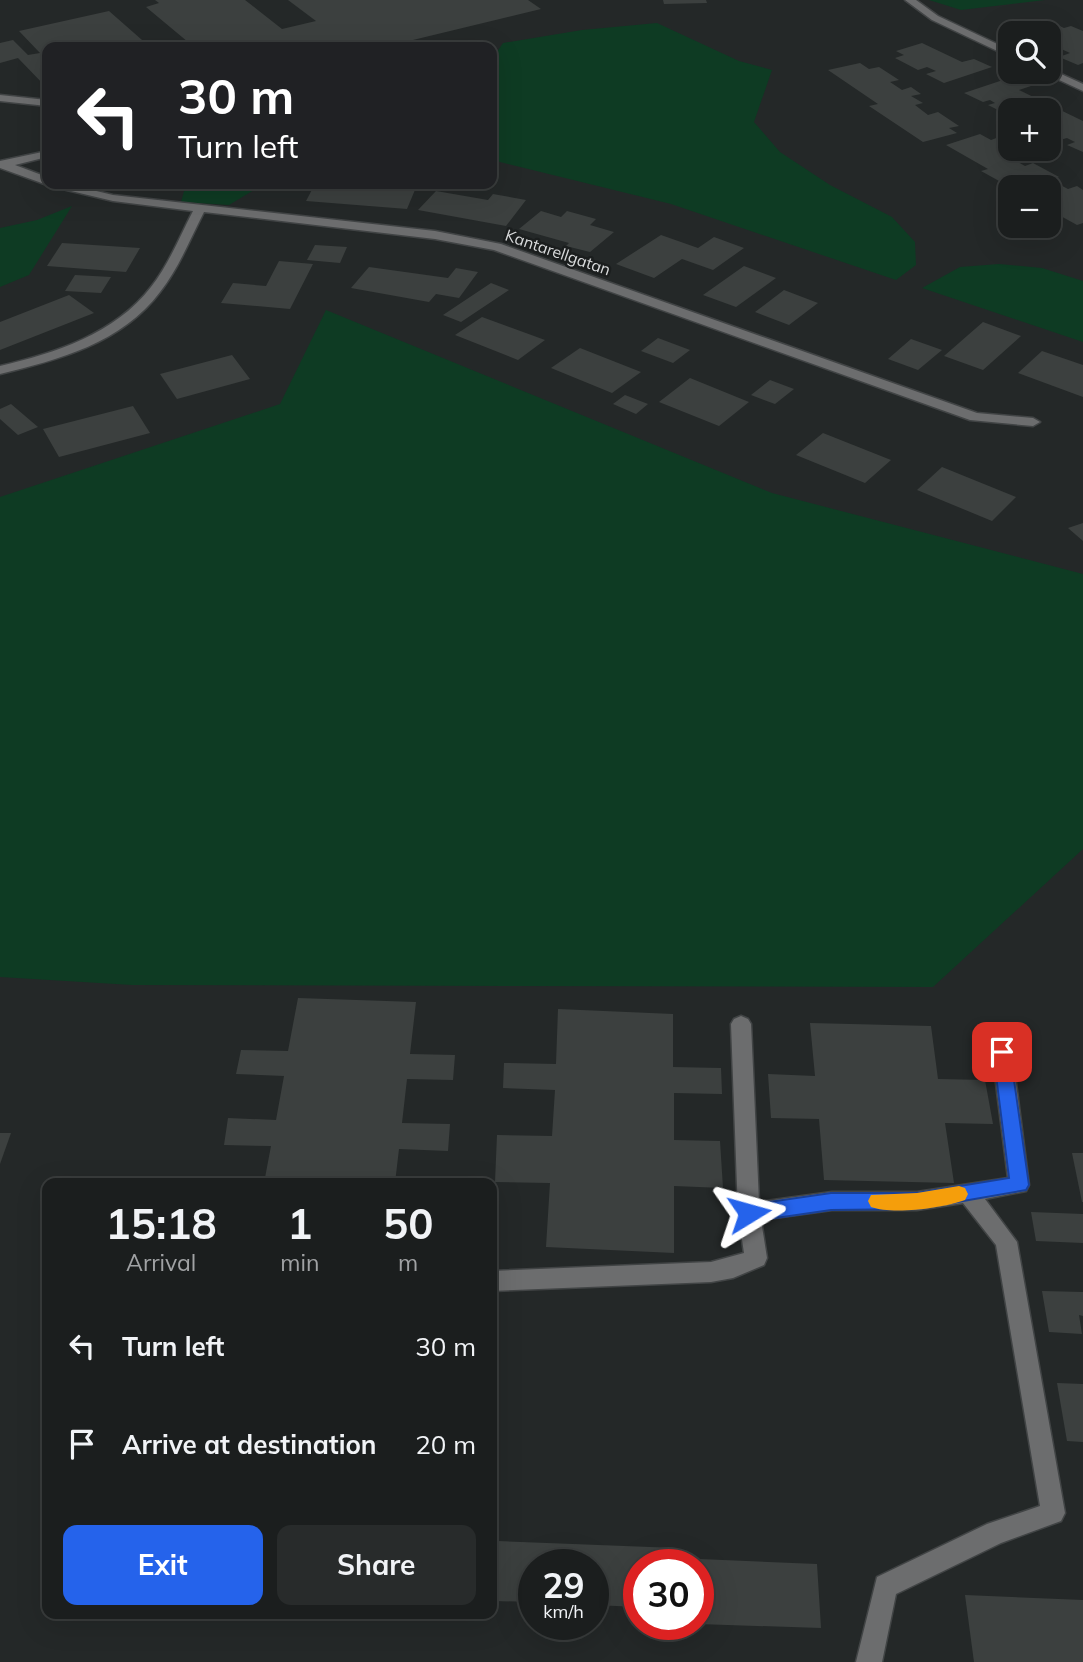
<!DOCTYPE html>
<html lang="en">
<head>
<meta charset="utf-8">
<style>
  body { margin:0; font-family:Mulish,sans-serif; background:#282b2b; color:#f1f3f6; height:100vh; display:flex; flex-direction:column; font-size:26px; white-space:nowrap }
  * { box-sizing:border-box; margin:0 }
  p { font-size:23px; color:#a0a2a4 }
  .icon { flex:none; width:38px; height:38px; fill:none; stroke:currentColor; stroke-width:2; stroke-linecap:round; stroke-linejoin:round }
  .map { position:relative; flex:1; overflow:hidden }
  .details { position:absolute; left:42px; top:1178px; width:455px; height:441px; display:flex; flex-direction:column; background:#1b1e1e; border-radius:14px; box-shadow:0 7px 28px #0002,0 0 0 2px #393c3c }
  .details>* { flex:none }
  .guide { position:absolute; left:42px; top:42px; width:455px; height:147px; border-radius:14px; box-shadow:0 7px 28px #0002,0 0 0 2px #393c3c; background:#202124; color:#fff; overflow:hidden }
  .buttons { position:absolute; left:998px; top:21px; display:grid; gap:14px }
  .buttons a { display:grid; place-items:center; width:63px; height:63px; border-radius:14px; background:#1b1e1e; box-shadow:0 7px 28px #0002,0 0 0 2px #393c3c; font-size:35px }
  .speed { position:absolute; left:518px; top:1549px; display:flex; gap:14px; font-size:35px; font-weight:700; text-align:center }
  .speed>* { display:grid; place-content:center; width:91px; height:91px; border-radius:50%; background:#1b1e1e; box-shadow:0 7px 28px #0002,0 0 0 2px #393c3c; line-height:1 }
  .speed small { font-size:18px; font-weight:400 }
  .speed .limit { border:10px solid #d22; background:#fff; color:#111 }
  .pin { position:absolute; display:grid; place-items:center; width:60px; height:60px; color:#fff; margin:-30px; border-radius:14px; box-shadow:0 4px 10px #0006 }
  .me { position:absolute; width:77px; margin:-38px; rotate:82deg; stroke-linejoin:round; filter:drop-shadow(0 0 5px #0008) }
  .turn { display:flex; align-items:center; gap:24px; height:147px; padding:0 21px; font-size:32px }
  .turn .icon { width:91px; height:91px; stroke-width:2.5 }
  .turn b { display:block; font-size:49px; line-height:60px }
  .eta { display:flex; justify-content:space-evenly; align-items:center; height:119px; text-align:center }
  .eta b { font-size:42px; font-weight:700; line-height:49px }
  .primary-button { display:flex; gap:14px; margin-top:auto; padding:14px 21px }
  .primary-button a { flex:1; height:80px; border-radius:14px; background:#2563eb; color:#fff; font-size:28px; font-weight:700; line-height:80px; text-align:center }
  .primary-button a+a { background:#282b2b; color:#f1f3f6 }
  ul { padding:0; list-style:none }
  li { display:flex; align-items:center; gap:21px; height:98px; padding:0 21px }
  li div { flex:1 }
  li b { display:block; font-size:26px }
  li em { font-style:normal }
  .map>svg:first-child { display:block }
</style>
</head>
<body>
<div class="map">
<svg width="1083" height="1662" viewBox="0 0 1083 1662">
  <rect width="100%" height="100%" fill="#242828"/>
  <g fill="#0e3b23">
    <polygon points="929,0 1045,0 961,10"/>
    <polygon points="657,23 739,61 772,70 754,122 780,152 830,185 892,217 915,242 916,265 896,280 671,204 492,160 492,59 503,43 582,30"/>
    <polygon points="186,184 264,184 229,205 181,202"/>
    <polygon points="72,206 29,275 0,287 0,228 37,220"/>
    <polygon points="999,264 1042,268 1083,281 1083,342 922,288 960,267"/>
    <polygon points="326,310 772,493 1083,574 1083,849 933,987 132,985 0,977 0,497 280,404"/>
  </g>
  <g fill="#3c403f">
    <polygon points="155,0 245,0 282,29 316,21 288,0 528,0 541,9 384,47 194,47 146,7 159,3"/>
    <polygon points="663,0 706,0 707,3 664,4"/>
    <polygon points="109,11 150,47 47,47 47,88 18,58 0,63 0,43 13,40 28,55 40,53 19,31"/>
    <polygon points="1053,23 1064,28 1071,26 1083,31 1083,63 1078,65 1059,57 1070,53 1048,43 1048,33 1025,33"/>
    <polygon points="922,43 962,62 974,59 992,67 944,83 926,74 936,71 927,67 918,70 895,58 904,55 896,51"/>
    <polygon points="860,63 869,69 879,67 899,80 890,82 902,90 911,87 921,94 911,96 923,103 915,105 928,115 938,112 959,126 949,128 957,133 923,142 869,106 878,104 828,70"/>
    <polygon points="1012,77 1031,86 1019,90 1083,121 1083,152 1067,145 1075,142 1067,138 1060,140 1048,135 1048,110 1010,110 1010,116 988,105 995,103 990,100 983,102 964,93"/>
    <polygon points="980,134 991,140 999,137 1010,143 1010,149 1024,151 1015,153 1022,157 1014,160 1025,166 1033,163 1059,177 1051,180 1068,189 1077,186 1083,190 1083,223 1077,225 1048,209 1048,187 1010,187 981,171 988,169 946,145"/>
    <polygon points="315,184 357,184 356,186 390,188 392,184 417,185 407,209 306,201"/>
    <polygon points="436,191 488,200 493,194 526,200 506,226 418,210"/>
    <polygon points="541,211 561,217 567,211 596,219 590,225 614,232 590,252 566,246 569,243 519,229"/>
    <polygon points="661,235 698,248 714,237 744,248 713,270 682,259 654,278 616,264"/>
    <polygon points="62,243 140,248 126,272 47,266"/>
    <polygon points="315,245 347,247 340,263 307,260"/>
    <polygon points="279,261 313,264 290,309 221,303 233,283 266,286"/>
    <polygon points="744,266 776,278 736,307 703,295"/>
    <polygon points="369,267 448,278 456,268 478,272 459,298 436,294 429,302 351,288"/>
    <polygon points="75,275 111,277 101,293 65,291"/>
    <polygon points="491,283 509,290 461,322 443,315"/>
    <polygon points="784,290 818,303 789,325 755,312"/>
    <polygon points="69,295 94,313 0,350 0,322"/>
    <polygon points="482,317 545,340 518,360 455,335"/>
    <polygon points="983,322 1021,336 983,370 944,356"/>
    <polygon points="658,338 690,350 673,363 641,351"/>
    <polygon points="911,339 942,350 918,370 888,359"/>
    <polygon points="580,348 641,372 612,393 551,368"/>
    <polygon points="1042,351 1083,365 1083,397 1018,373"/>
    <polygon points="232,355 250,379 177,399 160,374"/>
    <polygon points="690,378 749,402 719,426 659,402"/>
    <polygon points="770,380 794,389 775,404 751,395"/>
    <polygon points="625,395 648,404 636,414 613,404"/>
    <polygon points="11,404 38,427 18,435 0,419 0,409"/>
    <polygon points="133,406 150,433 59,457 43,429"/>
    <polygon points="823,433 891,460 865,483 796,455"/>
    <polygon points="942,467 1016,497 992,521 917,490"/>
    <polygon points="1083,523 1083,541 1068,528"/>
    <polygon points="298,998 416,1002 410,1054 455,1055 453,1080 407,1079 402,1123 450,1124 448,1151 399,1149 395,1183 264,1183 271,1146 224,1145 228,1118 276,1120 284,1076 236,1074 241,1050 288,1051"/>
    <polygon points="558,1009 673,1014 673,1067 721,1068 722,1094 674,1093 674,1140 720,1141 723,1188 674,1186 674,1253 546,1247 550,1183 495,1182 497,1135 552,1136 555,1090 503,1088 504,1063 556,1064"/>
    <polygon points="810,1023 931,1026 938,1079 985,1080 993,1124 945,1123 954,1183 824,1180 819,1119 771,1118 768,1074 815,1076"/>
    <polygon points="0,1133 11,1133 0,1164"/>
    <polygon points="1072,1153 1083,1153 1083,1202 1082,1202"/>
    <polygon points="1031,1212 1083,1214 1083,1243 1036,1241"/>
    <polygon points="1042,1291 1083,1292 1083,1316 1079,1315 1082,1334 1049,1332"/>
    <polygon points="1057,1383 1083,1384 1083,1442 1067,1441"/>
    <polygon points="498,1541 676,1548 676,1558 817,1564 821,1628 698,1624 698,1564 639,1564 639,1607 593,1605 593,1564 534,1564 534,1602 494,1601"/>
    <polygon points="965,1595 1083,1600 1083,1662 974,1662"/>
  </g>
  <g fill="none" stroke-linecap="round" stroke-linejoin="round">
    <g stroke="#414445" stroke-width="3">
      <g id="minor">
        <polygon points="905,0 916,0 938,16 1010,50 1010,57 932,20"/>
        <polygon points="1048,68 1083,84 1083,91 1044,73 1048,72"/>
        <polygon points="0,95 47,100 47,106 0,101"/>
        <path d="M47,151v6l-32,8 32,12v7h20l46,11 322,36 66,13 476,169 56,5 7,4 -7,4 -63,-6 -476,-170 -59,-11 -231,-27c-14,27 -25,56 -44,80 -38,51 -102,68 -160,82v-8c55,-13 115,-32 151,-79 18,-23 29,-51 42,-76l-80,-10 -63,-15 -50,-18v-7z"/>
        <polygon points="741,1016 748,1019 751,1024 759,1202 832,1192 917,1192 1008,1178 992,1052 995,1046 1002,1044 1009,1046 1012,1052 1029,1185 1026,1191 985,1199 1017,1242 1065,1513 1061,1521 1001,1543 896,1594 882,1662 856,1662 877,1577 987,1524 1040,1506 996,1245 963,1203 917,1210 832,1210 761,1220 767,1258 764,1265 733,1278 711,1282 492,1291 492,1271 711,1262 744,1253 738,1213 731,1024 734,1019"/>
      </g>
    </g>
    <use href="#minor" fill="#6c6d6e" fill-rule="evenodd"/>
  </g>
  <polygon fill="#2563eb" stroke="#184099" stroke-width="2" points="1002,1045 1008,1047 1010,1052 1029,1185 1026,1190 917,1209 831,1210 749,1222 742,1219 740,1213 742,1208 749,1205 831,1193 917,1193 1009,1178 993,1052 995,1047"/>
  <path fill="#f59e0b" d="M959,1186l6,2 3,6 -3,6c-22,8 -72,15 -94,7l-3,-6 3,-6 46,-2z"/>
  <g text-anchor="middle" stroke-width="5" stroke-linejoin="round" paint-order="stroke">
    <g font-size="16" fill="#d8dadb" stroke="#1b1e1e">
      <text transform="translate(558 252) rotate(19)" y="6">Kantarellgatan</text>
    </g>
  </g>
</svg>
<div class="buttons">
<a><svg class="icon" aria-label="search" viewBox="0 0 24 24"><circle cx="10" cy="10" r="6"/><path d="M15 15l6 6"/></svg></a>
<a>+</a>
<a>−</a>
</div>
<div class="speed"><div>29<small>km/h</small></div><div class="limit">30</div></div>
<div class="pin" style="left:1002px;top:1052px;background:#d93025"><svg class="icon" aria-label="arrive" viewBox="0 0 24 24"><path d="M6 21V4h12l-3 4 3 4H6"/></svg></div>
<svg class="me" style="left:749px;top:1213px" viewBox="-20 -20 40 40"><path d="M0-17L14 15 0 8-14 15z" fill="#2563eb" stroke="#fff" stroke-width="4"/></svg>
<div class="guide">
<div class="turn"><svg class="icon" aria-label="left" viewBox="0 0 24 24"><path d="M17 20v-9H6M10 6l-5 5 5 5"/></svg><div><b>30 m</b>Turn left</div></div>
</div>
<section class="details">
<div class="eta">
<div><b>15:18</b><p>Arrival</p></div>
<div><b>1</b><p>min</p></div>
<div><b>50</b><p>m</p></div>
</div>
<ul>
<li><svg class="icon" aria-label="left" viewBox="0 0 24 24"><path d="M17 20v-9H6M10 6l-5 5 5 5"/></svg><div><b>Turn left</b></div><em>30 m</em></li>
<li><svg class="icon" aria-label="arrive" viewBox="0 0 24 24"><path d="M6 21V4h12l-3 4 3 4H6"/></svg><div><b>Arrive at destination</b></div><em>20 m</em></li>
</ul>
<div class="primary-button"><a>Exit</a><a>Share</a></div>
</section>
</div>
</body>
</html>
